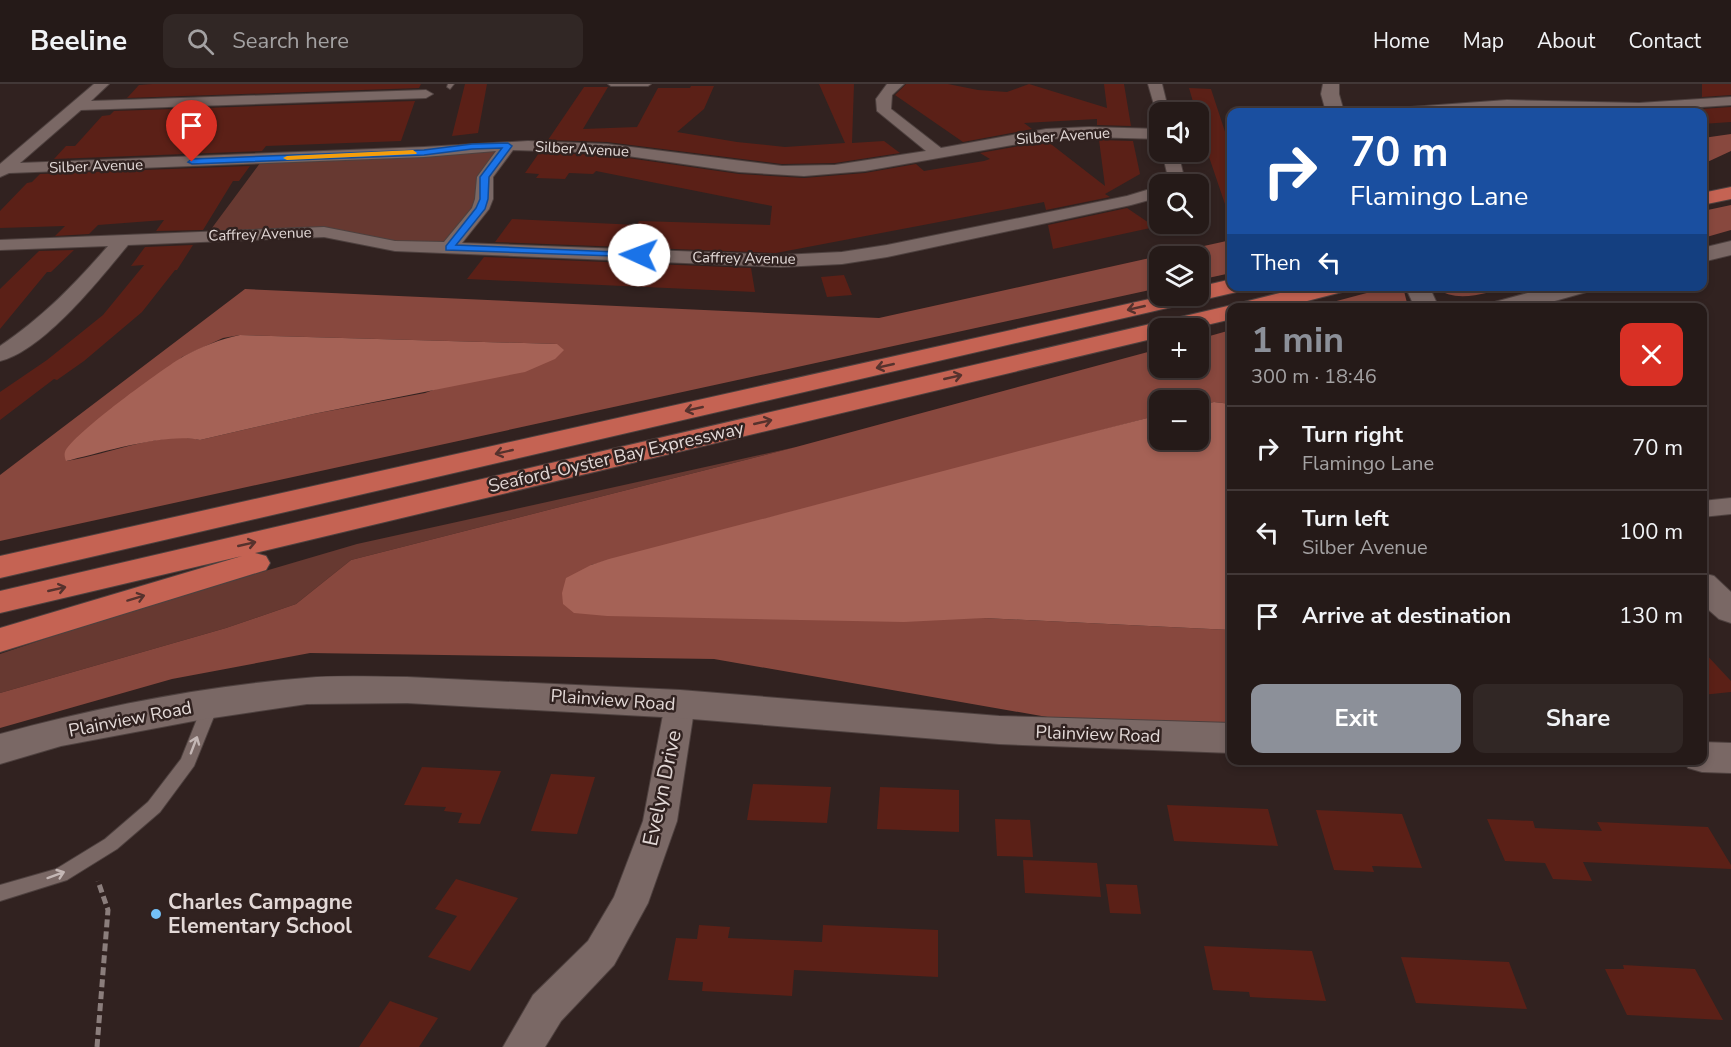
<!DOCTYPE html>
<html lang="en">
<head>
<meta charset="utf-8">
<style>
  body { margin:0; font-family:"Nunito Sans",sans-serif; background:#312725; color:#f1f3f6; height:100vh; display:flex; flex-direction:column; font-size:22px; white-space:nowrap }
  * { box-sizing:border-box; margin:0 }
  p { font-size:20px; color:#a3a1a2 }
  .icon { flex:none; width:33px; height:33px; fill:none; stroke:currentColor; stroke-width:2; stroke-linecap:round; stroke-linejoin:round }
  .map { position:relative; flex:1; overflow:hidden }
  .panel { position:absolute; left:1227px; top:219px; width:480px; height:462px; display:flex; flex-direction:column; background:#251a18; border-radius:12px; box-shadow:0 3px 9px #0003,0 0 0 2px #423837 }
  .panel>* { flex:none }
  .top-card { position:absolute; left:1227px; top:24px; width:480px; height:183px; border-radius:12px; box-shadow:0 3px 9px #0003,0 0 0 2px #423837; background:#1a4fa0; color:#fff; overflow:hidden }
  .tools { position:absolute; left:1149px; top:18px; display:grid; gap:12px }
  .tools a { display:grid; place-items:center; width:60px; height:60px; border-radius:12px; background:#251a18; box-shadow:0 3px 9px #0003,0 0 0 2px #423837; font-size:30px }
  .pin { position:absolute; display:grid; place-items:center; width:51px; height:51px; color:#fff; margin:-62px -26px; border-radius:50% 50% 50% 0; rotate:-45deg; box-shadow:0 0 6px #0007 }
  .pin .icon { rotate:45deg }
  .me { position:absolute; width:66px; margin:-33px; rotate:272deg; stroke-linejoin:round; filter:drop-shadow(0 0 4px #0008) }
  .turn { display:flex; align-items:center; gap:21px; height:126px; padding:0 24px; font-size:27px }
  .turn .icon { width:78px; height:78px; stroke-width:2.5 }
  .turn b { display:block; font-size:42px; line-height:51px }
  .then { display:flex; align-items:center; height:57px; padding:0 24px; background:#0003; gap:12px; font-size:22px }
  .round { display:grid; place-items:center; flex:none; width:63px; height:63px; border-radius:12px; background:#312725 }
  .headline { display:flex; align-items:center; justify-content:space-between; height:102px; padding:0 24px }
  h1 { font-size:36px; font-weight:700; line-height:45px; color:#8c9099 }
  .primary-button { display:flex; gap:12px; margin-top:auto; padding:12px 24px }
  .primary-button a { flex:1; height:69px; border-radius:12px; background:#8c9099; color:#fff; font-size:24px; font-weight:700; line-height:69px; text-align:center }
  .primary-button a+a { background:#312725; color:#f1f3f6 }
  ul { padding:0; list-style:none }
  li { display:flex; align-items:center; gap:18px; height:84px; padding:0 24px; border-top:2px solid #423837 }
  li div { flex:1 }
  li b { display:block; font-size:22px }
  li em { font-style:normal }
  header { display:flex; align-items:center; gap:36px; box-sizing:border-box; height:84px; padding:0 30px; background:#251a18; border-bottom:2px solid #423837 }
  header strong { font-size:28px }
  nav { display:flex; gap:33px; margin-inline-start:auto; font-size:21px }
  .search { width:420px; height:54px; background:#312725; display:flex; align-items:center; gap:15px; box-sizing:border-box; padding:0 21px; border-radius:12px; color:#a3a1a2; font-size:22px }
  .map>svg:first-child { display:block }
</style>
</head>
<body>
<header>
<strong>Beeline</strong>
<div class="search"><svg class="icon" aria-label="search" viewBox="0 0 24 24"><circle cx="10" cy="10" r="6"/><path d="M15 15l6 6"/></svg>Search here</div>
<nav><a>Home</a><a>Map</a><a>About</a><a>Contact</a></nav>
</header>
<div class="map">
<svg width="1731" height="963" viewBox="0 0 1731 963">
  <rect width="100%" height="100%" fill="#312220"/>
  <g fill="#673931">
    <polygon points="508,62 495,77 484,115 449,164 395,162 336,149 206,152 263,75"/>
    <polygon points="796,363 351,476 296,520 226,544 0,609 0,570 119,530 357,460"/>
  </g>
  <g fill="#88483e" fill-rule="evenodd">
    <polygon points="1731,50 1731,67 1703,80 1703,54"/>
    <polygon points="1731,121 1731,146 1703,154 1703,127"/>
    <path d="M1231,156v33l-32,7 -1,-24h-38l-1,32 -1159,253v-66l245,-186 634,29zM240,251l317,9 -132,49 -112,21 -113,26c-37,-10 -96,16 -134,21l116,-104 41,-19z"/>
    <polygon points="1393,202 1403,203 1408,223 1314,223"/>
    <path d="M1436,203h75c-23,5 -56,18 -75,0z"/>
    <polygon points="1231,246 1231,320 1214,318 1199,321 1198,316 1160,316 1159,331 591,481 944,534 984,534 1231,546 1231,640 1070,637 714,575 310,569 172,595 0,644 0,609 226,544 296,520 351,476 796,363 1159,265 1160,284 1198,284 1199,255"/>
  </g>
  <g fill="#a56256">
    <path d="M240,251l317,9 7,6 -9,9 -30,13 -212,42 -113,26c-32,-8 -100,13 -134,21 -1,-3 -2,-6 -1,-9 6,-17 100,-85 119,-96 17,-9 36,-17 56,-21z"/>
    <path d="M1214,318l17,2v226l-247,-12 -80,4 -297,-6 -33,-3 -11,-9 -1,-11 4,-15 25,-13 18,-6c184,-47 367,-98 550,-144l1,25h38l1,-35z"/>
  </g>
  <g fill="#5b2017">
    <polygon points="152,0 421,0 419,4 127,14 139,1"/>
    <polygon points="465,0 487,0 478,49 452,52"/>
    <polygon points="819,0 854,0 852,59 884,57 900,69 835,79 782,80 607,58 548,56 584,3 608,3 583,45 637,43 658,4 690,4 691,2 714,2 704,25 677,48 737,58 785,63 845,59"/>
    <polygon points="906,0 948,0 978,6 1007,8 1029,0 1107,24 1104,0 1124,0 1131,42 1097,41 1097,35 1024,39 1032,45 963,58 895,11"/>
    <polygon points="1702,0 1731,0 1731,11 1702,13"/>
    <polygon points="1189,4 1211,5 1232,69 1232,129 1228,129 1206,64 1198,28 1196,28"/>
    <polygon points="415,17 401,57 266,62 262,67 54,75 66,62 75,62 102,32 110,31 114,27"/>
    <polygon points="1731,23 1731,38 1702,40 1702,25"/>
    <polygon points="1099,56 1133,57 1140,90 1105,110 1110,113 1046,126 1044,118 776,169 495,158 512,135 637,141 639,137 770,141 772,122 596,87 593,90 569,89 565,95 536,94 539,90 525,89 539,69 607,71 739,90 804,94 865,89 916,80 924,87 984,77 990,75 980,69 1047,57 1105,102"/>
    <polygon points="250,82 239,97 233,97 203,146 156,147 164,136 98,141 89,150 55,152 65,142 0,144 0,127 27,99 32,98 40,90"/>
    <polygon points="1127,124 1155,143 1053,165 1048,141"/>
    <polygon points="193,161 177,186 175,186 142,228 84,277 57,296 54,295 0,336 0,308 47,276 103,231 144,181 131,182 145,163"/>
    <polygon points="74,166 51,188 47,188 0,245 0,205 39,167"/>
    <polygon points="484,173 751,184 755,208 467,195"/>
    <polygon points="844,191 852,211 827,213 821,193"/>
    <polygon points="1702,566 1731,597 1731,608 1702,611"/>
    <polygon points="422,683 501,687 480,740 458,739 462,729 444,727 446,723 404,721"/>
    <polygon points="551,690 595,693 577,750 531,747"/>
    <polygon points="753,700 831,703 827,739 747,736"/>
    <polygon points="880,703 959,706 959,748 877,745"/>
    <polygon points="1167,721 1268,725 1278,762 1174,757"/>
    <polygon points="1316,726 1402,730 1422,784 1372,782 1374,788 1334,786"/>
    <polygon points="995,735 1030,736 1033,773 997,772"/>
    <polygon points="1487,735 1533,737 1535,744 1602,747 1597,738 1708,743 1731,781 1731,785 1583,778 1592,797 1553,795 1545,779 1505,777"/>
    <polygon points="1023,776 1097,779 1101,813 1025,809"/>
    <polygon points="456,795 518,814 470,887 428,873 457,832 435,825"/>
    <polygon points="1106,800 1137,801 1141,830 1110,829"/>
    <polygon points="699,841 730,843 728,854 822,858 823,841 938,846 938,893 794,886 792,912 702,907 703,898 668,896 676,854 697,855"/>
    <polygon points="1204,862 1312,867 1326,917 1250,913 1249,908 1213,906"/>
    <polygon points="1401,873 1509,878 1527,925 1416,919"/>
    <polygon points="1623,881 1695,885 1723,936 1627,931 1605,885 1624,885"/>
    <polygon points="390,917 438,934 419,963 359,963"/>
  </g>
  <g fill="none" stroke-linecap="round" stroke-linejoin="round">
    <g stroke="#4e413f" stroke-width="2">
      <g id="service">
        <polygon points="448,0 454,0 450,5 447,3"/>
        <polygon points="608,0 651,0 648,2 611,2"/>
        <polygon points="211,614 216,616 219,620 194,682 160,728 117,765 67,796 0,817 0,801 56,785 105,755 148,718 181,675 203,620 206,616"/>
      </g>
    </g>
    <g stroke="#4e413f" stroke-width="2">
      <g id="minor">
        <path d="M94,0h15l-18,17 335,-11 7,4 -7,4 -345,12 -61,53 404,-16 104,-6 79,3 175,22 53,-1 91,-14 -49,-40 -1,-12 11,-15h17l-12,11 -1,14 50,39 105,-19 43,-2 71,2v10l-71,-2 -43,2 -181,32 -61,5 -65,-4 -132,-19 -94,-3 -20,27v22l-4,10 -27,34 319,12 61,-3 45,-7 240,-49 33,-10v11l-29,8 -244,52 -45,7 -61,3 -386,-16 -71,-14 -196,8c-28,34 -85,106 -128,116v-15c43,-29 74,-61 108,-100l-108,4v-10l324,-13 71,14 49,1 28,-34 3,-9 2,-22 19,-26 -72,6 -415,16 -9,4v-13z"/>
        <polygon points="1148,0 1162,0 1169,28 1160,28 1160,32 1157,31"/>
        <polygon points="1731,13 1731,21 1639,27 1507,24 1450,28 1390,28 1397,24 1507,16 1639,19"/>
        <polygon points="1335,24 1365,24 1372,28 1328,28"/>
        <polygon points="1162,68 1178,68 1183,89 1177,100 1161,100 1167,89"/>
        <polygon points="1731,414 1731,430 1702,433 1702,417"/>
        <polygon points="680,609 691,612 695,620 677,737 648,819 614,881 561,937 545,963 503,963 533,911 588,857 614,813 643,737 665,620 669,612"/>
      </g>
    </g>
    <g stroke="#4e413f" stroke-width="2">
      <g id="tertiary">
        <polygon points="1323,0 1339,0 1339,10 1344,28 1326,28 1321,10"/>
        <polygon points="1731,157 1731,171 1702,178 1702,164"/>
        <polygon points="1405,202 1429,202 1439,224 1415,224"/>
        <polygon points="1553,202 1594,202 1590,207 1530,224 1488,224 1491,219"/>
        <polygon points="1702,489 1714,492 1731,508 1731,539 1719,535 1702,520"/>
      </g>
    </g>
    <g stroke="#4e413f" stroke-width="2">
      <g id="secondary">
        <path d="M407,593l273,13 319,26 233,7v30l-233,-9 -319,-26 -273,-15 -100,1 -108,16 -138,26 -61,18v-30c98,-27 205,-48 306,-56 33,-3 68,-1 101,-1z"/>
        <polygon points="1702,658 1731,659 1731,689 1702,688 1688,684 1684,676 1702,676"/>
      </g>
    </g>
    <g stroke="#4e413f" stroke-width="2">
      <g id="motorway">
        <polygon points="1731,103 1731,115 1702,121 1702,109"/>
        <polygon points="1232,195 1232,202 1245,202 1241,207 0,494 0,472 1163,212 1198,212 1198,203"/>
        <polygon points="1307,202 1350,202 1346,207 1280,224 1232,224 1232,235 1194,244 1160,244 1160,253 255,469 266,472 270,479 266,486 0,568 0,544 242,472 0,529 0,507 1232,221 1238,222 1240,219"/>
      </g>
    </g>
    <polyline stroke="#8b7e7c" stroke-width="5" stroke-dasharray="8 4" stroke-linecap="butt" points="97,963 108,826 98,797"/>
    <use href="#service" fill="#7a6865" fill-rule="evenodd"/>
    <use href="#minor" fill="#7a6865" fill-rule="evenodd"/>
    <use href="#tertiary" fill="#7a6865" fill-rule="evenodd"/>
    <use href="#secondary" fill="#7a6865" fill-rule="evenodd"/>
    <use href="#motorway" fill="#c56353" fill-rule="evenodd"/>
  </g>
  <defs><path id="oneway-shaft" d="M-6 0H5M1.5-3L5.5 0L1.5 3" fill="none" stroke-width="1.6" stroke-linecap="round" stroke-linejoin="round" transform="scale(1.5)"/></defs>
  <g stroke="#56322d">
    <use href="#oneway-shaft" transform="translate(1136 224) rotate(167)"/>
    <use href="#oneway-shaft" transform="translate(885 282) rotate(167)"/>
    <use href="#oneway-shaft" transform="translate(953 293) rotate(-13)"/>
    <use href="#oneway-shaft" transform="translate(694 325) rotate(167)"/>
    <use href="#oneway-shaft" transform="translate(763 338) rotate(-13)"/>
    <use href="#oneway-shaft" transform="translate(504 368) rotate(167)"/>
    <use href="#oneway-shaft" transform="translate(247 460) rotate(-13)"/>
    <use href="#oneway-shaft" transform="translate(57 505) rotate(-13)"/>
    <use href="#oneway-shaft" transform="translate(136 514) rotate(-17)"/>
  </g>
  <g stroke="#c4b7b5">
    <use href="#oneway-shaft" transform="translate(194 661) rotate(-69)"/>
    <use href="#oneway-shaft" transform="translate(56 791) rotate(-20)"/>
  </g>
  <polygon fill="#1a73e8" stroke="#114b97" stroke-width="1.5" points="508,59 512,62 489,93 488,115 485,125 456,161 639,169 642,169 642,173 446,166 446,162 476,124 480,115 480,93 502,64 472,65 424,71 192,80 188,78 192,75 424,66 472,60"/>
  <polygon fill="#f59e0b" points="413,66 417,69 416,70 287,76 283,74 287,72"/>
  <circle fill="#74c0f6" stroke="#312220" stroke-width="2" cx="156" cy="830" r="6"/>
  <g text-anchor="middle" stroke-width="5" stroke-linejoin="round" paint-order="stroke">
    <g font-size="15" fill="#e3d9d7" stroke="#312220">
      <text transform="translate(1063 52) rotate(-4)" y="5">Silber Avenue</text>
      <text transform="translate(582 65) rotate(3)" y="5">Silber Avenue</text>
      <text transform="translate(96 82) rotate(-2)" y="5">Silber Avenue</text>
      <text transform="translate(260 150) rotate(-2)" y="5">Caffrey Avenue</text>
      <text transform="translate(744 174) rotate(1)" y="5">Caffrey Avenue</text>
    </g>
    <g font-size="18" fill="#e3d9d7" stroke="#312220">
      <text transform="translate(616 373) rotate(-13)" y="6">Seaford-Oyster Bay Expressway</text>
      <text transform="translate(613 616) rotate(4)" y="6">Plainview Road</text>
      <text transform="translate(130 635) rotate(-11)" y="6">Plainview Road</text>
      <text transform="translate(1098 650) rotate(2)" y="6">Plainview Road</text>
    </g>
    <g font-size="21" fill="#e3d9d7" stroke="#312220">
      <text transform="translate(662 704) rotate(-78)" y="7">Evelyn Drive</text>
    </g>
    <g font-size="21" font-weight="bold" fill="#e3d9d7" stroke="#312220" text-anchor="start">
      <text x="168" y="825">Charles Campagne<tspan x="168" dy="24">Elementary School</tspan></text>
    </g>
  </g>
</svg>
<div class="tools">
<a><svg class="icon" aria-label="sound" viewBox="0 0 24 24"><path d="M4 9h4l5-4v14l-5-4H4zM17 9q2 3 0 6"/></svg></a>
<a><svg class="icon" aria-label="search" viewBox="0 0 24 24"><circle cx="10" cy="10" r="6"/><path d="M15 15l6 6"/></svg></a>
<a><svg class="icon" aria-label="layers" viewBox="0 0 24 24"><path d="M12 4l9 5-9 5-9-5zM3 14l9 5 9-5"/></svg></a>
<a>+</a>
<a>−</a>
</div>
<div class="pin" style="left:192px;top:78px;background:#d93025"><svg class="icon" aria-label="arrive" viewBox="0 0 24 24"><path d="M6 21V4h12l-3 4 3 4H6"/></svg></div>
<svg class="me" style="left:639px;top:171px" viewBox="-20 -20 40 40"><circle r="19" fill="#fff"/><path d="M0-13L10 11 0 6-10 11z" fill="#1a73e8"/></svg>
<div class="top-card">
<div class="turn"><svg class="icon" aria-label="right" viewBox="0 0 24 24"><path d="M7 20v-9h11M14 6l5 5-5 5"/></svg><div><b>70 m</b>Flamingo Lane</div></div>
<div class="then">Then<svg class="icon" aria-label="left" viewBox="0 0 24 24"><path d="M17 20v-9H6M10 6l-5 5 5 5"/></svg></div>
</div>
<section class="panel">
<div class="headline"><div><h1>1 min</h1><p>300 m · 18:46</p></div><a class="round" style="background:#d93025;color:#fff"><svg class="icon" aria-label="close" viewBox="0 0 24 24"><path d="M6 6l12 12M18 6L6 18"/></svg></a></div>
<ul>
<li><svg class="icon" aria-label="right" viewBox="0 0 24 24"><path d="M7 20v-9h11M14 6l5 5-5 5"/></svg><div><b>Turn right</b><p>Flamingo Lane</p></div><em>70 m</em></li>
<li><svg class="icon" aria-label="left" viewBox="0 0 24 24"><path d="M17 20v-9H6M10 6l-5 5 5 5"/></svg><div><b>Turn left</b><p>Silber Avenue</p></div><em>100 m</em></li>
<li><svg class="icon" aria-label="arrive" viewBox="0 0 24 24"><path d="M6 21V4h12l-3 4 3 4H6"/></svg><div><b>Arrive at destination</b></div><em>130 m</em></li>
</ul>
<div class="primary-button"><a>Exit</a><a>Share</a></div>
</section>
</div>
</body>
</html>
